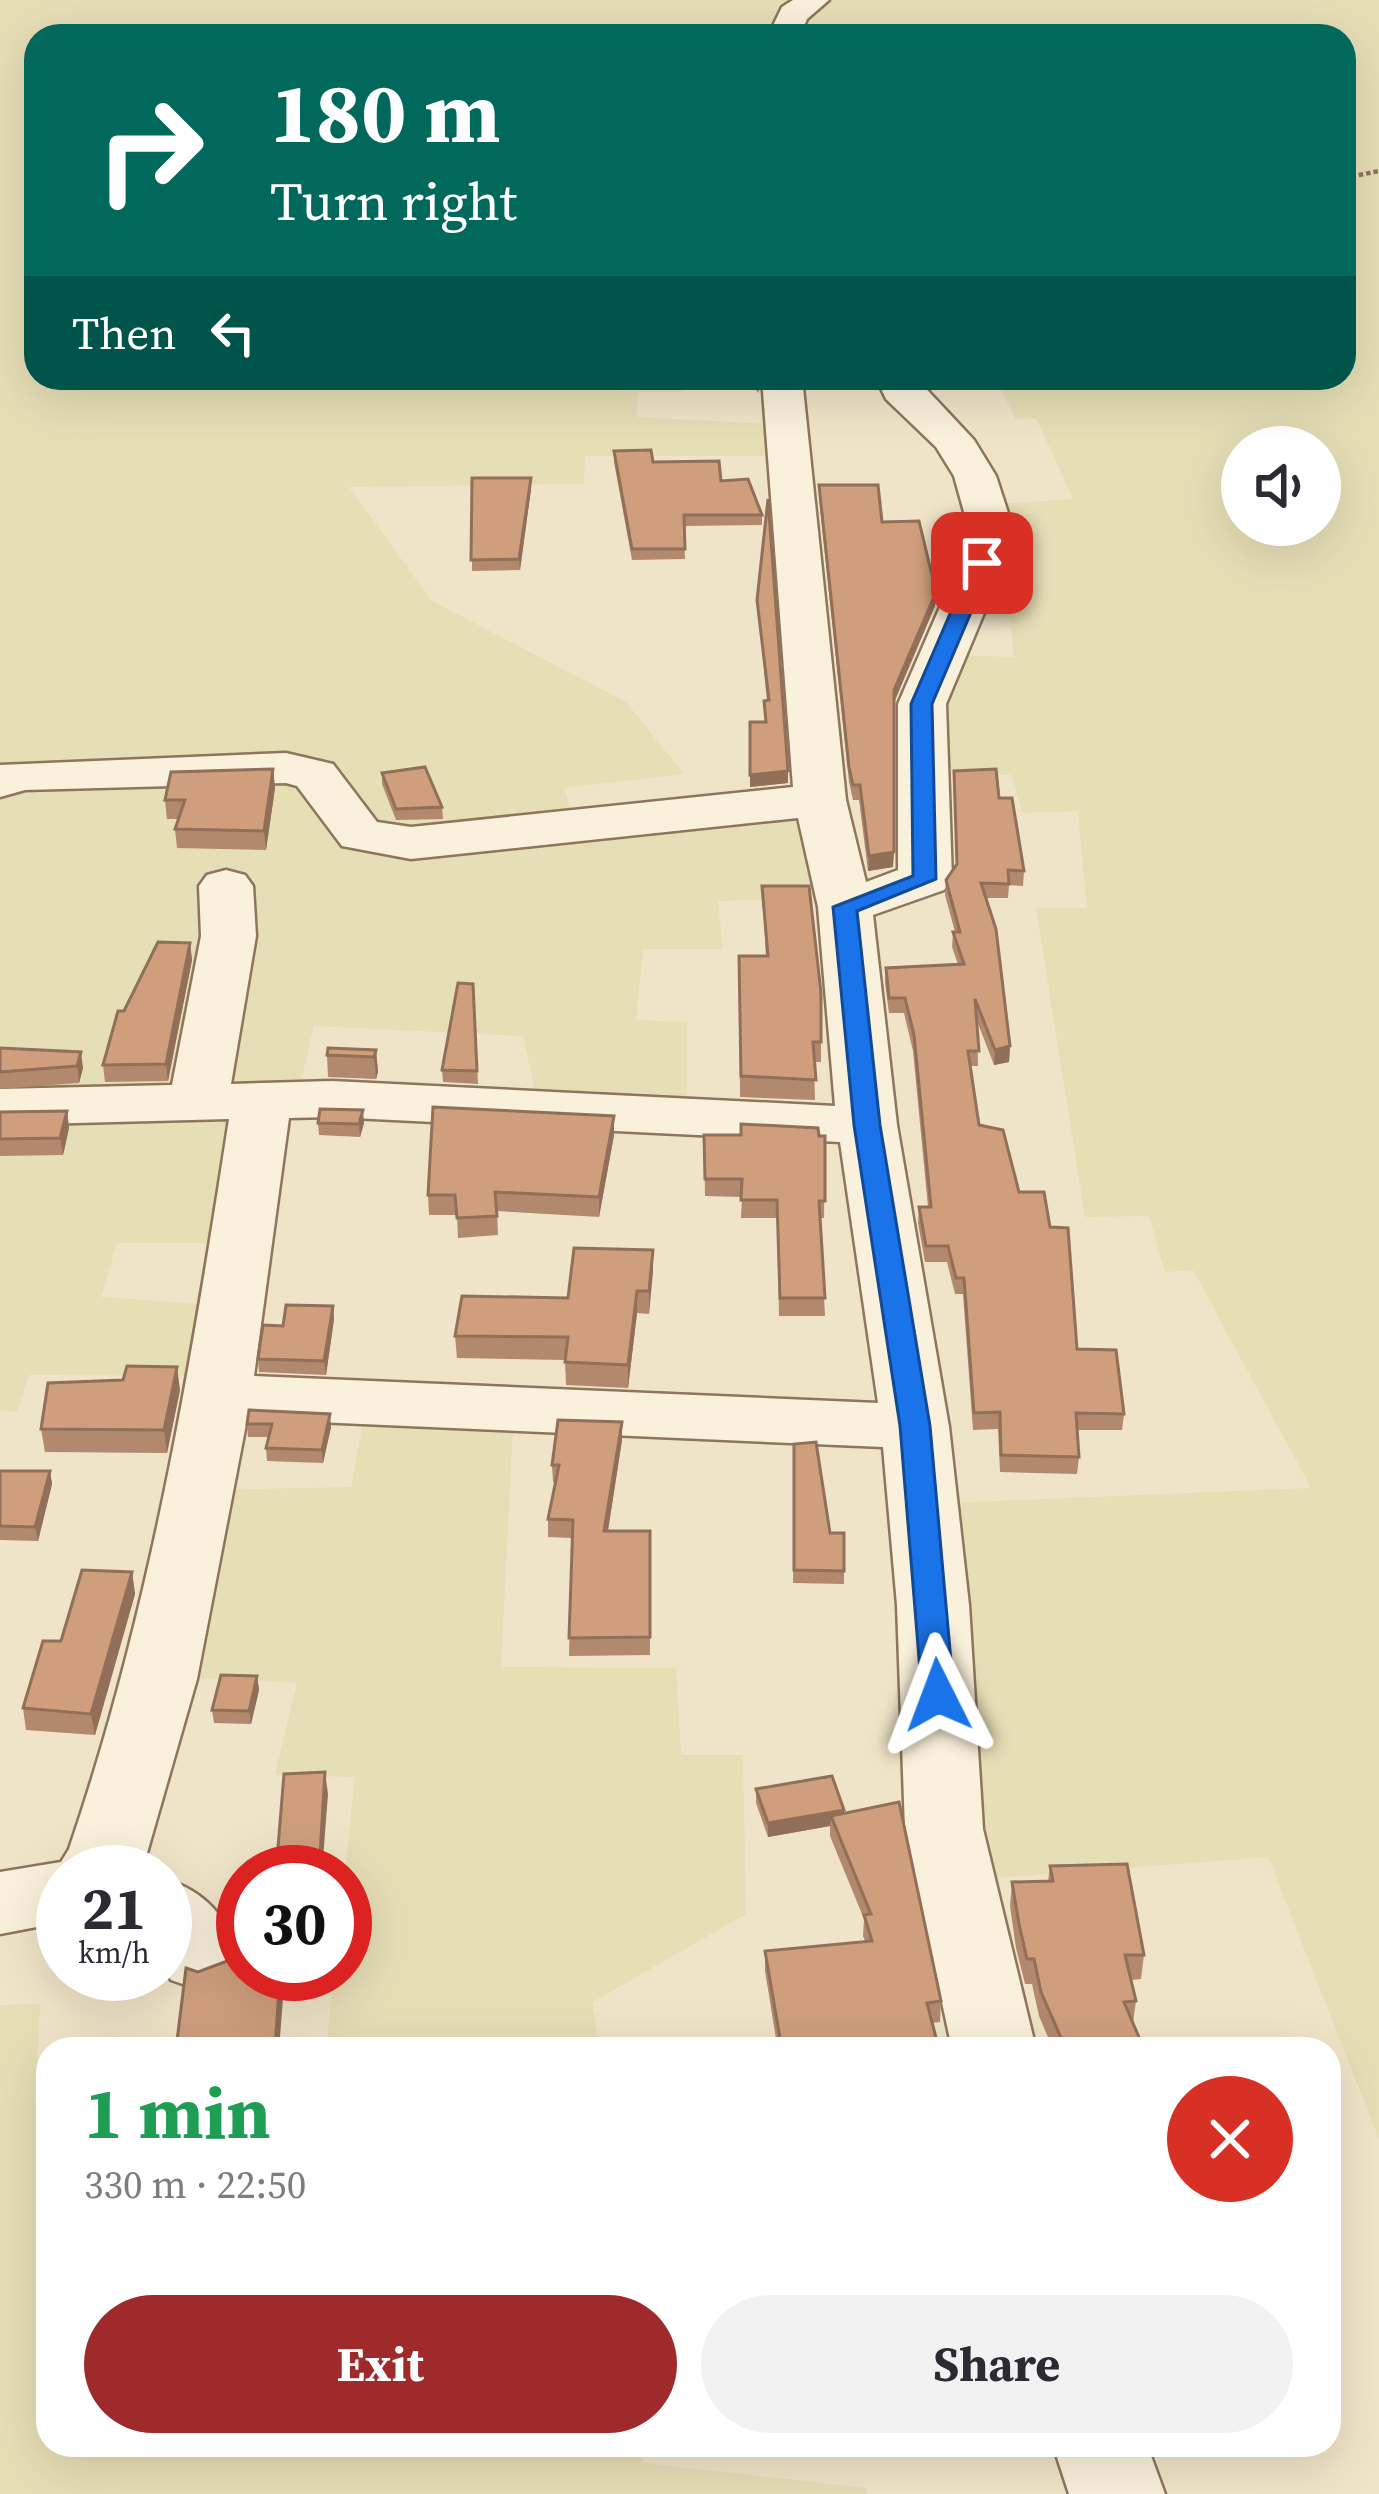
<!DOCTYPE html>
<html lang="en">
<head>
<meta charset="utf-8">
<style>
  body { margin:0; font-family:"Source Serif 4",serif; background:#f2f2f3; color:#2b2b33; height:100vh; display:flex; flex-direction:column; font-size:45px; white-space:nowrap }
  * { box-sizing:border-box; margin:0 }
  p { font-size:39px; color:#7c7c81 }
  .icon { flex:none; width:66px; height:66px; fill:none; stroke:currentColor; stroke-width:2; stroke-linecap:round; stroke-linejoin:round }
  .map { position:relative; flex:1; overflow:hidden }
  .details { position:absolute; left:36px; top:2037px; width:1305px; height:420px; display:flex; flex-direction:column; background:#fff; border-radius:36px; box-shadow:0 12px 48px #0002 }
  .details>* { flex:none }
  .banner { position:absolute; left:24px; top:24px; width:1332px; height:366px; border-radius:36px; box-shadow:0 12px 48px #0002; background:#00695c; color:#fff; overflow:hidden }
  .fabs { position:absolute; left:1221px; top:426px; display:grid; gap:24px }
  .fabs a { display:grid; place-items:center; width:120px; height:120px; border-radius:50%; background:#fff; box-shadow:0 12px 48px #0002; font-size:60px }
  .speed { position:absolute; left:36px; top:1845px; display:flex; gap:24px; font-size:60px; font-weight:700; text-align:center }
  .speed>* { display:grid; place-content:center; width:156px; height:156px; border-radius:50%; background:#fff; box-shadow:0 12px 48px #0002; line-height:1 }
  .speed small { font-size:30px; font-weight:400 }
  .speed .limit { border:18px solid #d22; background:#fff; color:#111 }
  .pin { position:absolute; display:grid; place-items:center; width:102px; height:102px; color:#fff; margin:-51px; border-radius:24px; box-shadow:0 6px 18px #0006 }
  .me { position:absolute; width:132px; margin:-66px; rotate:357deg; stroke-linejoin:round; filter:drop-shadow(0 0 9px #0008) }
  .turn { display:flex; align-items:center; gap:42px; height:252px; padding:0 48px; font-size:54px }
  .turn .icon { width:156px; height:156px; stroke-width:2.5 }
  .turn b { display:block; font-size:84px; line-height:102px }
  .then { display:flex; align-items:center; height:114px; padding:0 48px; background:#0003; gap:24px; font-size:45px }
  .round { display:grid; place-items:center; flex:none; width:126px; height:126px; border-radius:63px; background:#f2f2f3 }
  .summary { display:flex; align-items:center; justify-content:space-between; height:204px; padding:0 48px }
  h1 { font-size:72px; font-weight:700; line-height:90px; color:#1e9e55 }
  .primary-button { display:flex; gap:24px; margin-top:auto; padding:24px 48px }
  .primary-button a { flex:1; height:138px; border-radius:72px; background:#9e2a2b; color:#fff; font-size:48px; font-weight:700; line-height:138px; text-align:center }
  .primary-button a+a { background:#f2f2f3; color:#2b2b33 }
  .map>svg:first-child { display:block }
</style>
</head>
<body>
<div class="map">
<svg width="1379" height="2494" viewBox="0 0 1379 2494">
  <rect width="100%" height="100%" fill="#f0e4c8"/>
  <g fill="#e6deb5" fill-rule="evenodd">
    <path d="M0,0h1379v2139l-111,-282 -311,24 -34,-377 388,-16 -118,-218 -28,2 -16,-56 -64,1 -49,-309h51l-9,-97 -56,2 -10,-38h-89l17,-120 74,2 -4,-39 -52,-5 26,-108 89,-6 -37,-81 -21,1 -19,-41h348v-342h-1308v342h647l-1,14h-44l-1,25 149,8 3,31h-204l-1,28 -235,3 83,114 194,101 58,72 -120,14 11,37 245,-25 23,98 -125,3 5,48h-80l-7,71 51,2v95l-148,-8 -16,-73 -209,-10 -17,72h-35l-21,145h-124l-16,54 132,9 -10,70 -194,-1 -12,37 -17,-2zM1242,447h78v78h-78z"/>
    <polygon points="367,1401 514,1406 501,1667 676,1668 681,1755 743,1755 746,1914 593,2002 598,2049 326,2049 334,1974 345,1974 345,1873 355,1777 275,1775 297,1683 159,1676 199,1490 351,1487"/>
    <polygon points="40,2004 35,2102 48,2103 48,2445 640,2445 643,2463 866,2488 867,2494 0,2494 0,2005"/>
  </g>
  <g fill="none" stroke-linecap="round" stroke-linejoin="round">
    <g stroke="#8d765c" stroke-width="5">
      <g id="minor">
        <polygon points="793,0 829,0 807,19 800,36 768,36 782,7"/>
        <path d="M762,378h40l44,422 20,82 32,-12v-166l61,-141 7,-44 -12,-43 -18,-29 -50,-48 -10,-21h40l58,62 22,36 14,43 -5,44 -59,141 6,175 -8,11 -71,25 24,210 52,302 20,178 14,224 53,220h-84l-47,-220 -8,-224 -14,-158 -636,-28 -50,260 -54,188 -3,5h-77v50l-63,12v-62l61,-10 8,-13c81,-237 122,-482 160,-730l-229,6v-36l172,-4 29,-149 -2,-50 8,-11 19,-5 19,5 8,11 3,50 -25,148 101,-3 503,25 -17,-199 -20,-89 -387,41 -69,-13 -45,-60 -11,-3 -261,7 -25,7v-32l286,-12 47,11 44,58 34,5 382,-40zM332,1117l508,25 38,261 -624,-27 35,-258z"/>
        <path d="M165,1879c41,13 62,38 76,79l-12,22 -29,10 -29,-10 -6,-11z"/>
        <polygon points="1053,2445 1147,2445 1165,2494 1069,2494"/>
      </g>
    </g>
    <polyline stroke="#8d765c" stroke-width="4.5" stroke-dasharray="4.5 3" stroke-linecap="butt" points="1344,178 1379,171"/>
    <use href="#minor" fill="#faf1dc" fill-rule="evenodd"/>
  </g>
  <g fill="#b2896c">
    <polygon points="743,378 759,378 759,393"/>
    <polygon points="614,451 721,481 762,515 762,525 684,526 685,559 632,560 614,462"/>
    <polygon points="472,478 531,489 520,570 472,571"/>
    <polygon points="819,485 882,522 936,592 935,606 894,703 893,867 868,871 859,800 853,800 849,782 819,498"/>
    <polygon points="757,600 788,783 750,787 750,722 765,722 764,701 767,701"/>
    <polygon points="273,769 275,788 266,850 177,848 175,829 178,819 167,819 165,800"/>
    <polygon points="954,771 999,798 1024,871 1023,886 1009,885 1008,898 986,898 1010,1046 1009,1062 994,1065 977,1021 978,1066 970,1066 979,1125 1019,1192 1050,1227 1077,1349 1124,1414 1122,1430 1077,1430 1079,1457 1077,1474 1000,1472 998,1429 973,1430 963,1294 955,1294 947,1262 925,1262 918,1223 919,1207 928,1207 913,1051 904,1013 889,1013 885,983 886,968 958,964 952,947 953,932 955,932 945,895 946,880 956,866"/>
    <polygon points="382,773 442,807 443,819 396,820 382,784"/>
    <polygon points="762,886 821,1042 821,1062 814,1062 815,1100 740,1097 739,956 766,956"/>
    <polygon points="190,943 192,960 168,1081 105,1082 103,1065 124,1011"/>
    <polygon points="473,984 478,1084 443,1082 442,1070"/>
    <polygon points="0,1048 83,1068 79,1083 0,1089"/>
    <polygon points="376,1050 378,1072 376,1079 328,1077 327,1055"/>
    <polygon points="67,1111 69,1128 63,1155 0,1156 0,1112"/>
    <polygon points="318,1123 364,1123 360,1137 319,1135"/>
    <polygon points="614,1135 599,1217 497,1211 498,1235 458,1238 457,1215 429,1215 428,1195"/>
    <polygon points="704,1135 825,1136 824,1218 820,1218 825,1316 779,1316 777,1218 741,1218 742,1197 705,1196"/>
    <polygon points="653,1250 649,1314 637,1313 628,1388 566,1385 565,1360 457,1358 455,1336 568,1298"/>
    <polygon points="333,1306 334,1319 326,1375 259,1372 258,1359 283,1326"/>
    <polygon points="180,1390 167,1453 45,1452 41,1429"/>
    <polygon points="622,1422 622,1440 608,1531 650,1531 650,1655 569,1656 572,1538 548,1537 548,1519 555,1483 553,1482 552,1465"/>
    <polygon points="247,1424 331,1427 323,1463 267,1461 266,1448 269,1437 248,1437"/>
    <polygon points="794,1444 844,1571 844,1584 793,1583"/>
    <polygon points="0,1471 50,1471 52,1484 38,1541 0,1540"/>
    <polygon points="132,1572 135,1594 95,1735 26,1730 23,1708 61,1641"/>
    <polygon points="257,1676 259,1690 251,1724 214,1723 212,1710"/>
    <polygon points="756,1789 844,1813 941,2001 940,2022 777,2045 765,1971 765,1951 865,1941 863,1936 864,1919 830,1836 830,1826 768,1837 756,1803"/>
    <polygon points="1050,1866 1144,1955 1141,1979 1131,1980 1136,2001 1133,2023 1144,2049 1053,2049 1039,2016 1032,1984 1025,1984 1016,1948 1010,1906 1012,1882 1048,1881"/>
    <polygon points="63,1911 63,1961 50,1960 47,1946"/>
    <polygon points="848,2445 903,2445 849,2450"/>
  </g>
  <g fill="#916f58">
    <polygon points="531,478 531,489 520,570 519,559"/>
    <polygon points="936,592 935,606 893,704 894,690"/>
    <polygon points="273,769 275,788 266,850 264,831"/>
    <polygon points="788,771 788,783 750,787 750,775"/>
    <polygon points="894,852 893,867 868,871 869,856"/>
    <polygon points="190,943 192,960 168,1081 166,1064"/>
    <polygon points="1010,1046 1009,1062 994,1065 995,1050"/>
    <polygon points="376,1050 378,1072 376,1079 374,1057"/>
    <polygon points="81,1052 83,1068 79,1083 77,1066"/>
    <polygon points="363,1110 364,1123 360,1137 359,1124"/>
    <polygon points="67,1111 69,1128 63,1155 60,1138"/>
    <polygon points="614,1116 614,1135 599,1217 599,1197"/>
    <polygon points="653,1250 653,1272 649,1314 649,1291"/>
    <polygon points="637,1291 637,1313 628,1388 628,1365"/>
    <polygon points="333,1306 334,1319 326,1375 324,1361"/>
    <polygon points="177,1367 180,1390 167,1453 164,1430"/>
    <polygon points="330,1414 331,1427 323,1463 322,1450"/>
    <polygon points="622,1422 622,1440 605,1549 604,1531"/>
    <polygon points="50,1471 52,1484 38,1541 35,1527"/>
    <polygon points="132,1572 135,1594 95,1735 91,1714"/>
    <polygon points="257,1676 259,1690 251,1724 249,1711"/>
    <polygon points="325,1772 328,1794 322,1872 319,1872"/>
    <polygon points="844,1810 844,1823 831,1816 830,1826 768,1837 768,1823"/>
    <polygon points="280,1974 285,1974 279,2049 275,2049"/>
  </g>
  <g fill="#cf9f7d" stroke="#916f58" stroke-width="3">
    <polygon points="651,450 653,462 719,461 721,481 748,479 762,515 684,515 685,549 632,549 614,451"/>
    <polygon points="472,478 531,478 519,559 471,560"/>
    <polygon points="819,485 878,485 882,522 919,521 936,592 894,690 894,852 869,856 860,785 853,785 849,767"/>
    <polygon points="768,499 788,771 750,775 750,722 766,722 764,701 769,700 757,600"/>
    <polygon points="425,767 442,807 396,809 382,773"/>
    <polygon points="273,769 264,831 175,829 185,800 165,800 171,772"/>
    <polygon points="996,769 999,798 1012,798 1024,871 1008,870 1009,884 981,883 996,929 1010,1046 995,1050 975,999 979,1051 968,1051 979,1125 1003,1130 1019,1192 1044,1192 1050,1227 1068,1228 1077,1349 1116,1350 1124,1414 1076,1413 1079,1457 1001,1455 1000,1412 974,1413 964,1278 956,1278 948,1246 926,1246 919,1207 931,1207 914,1035 905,998 889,998 886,968 964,964 953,932 960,932 946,880 957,864 954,771"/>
    <polygon points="762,886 809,886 821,993 821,1042 813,1042 816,1080 741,1076 739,956 768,956"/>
    <polygon points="158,942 190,943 166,1064 103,1065 118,1011 124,1011"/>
    <polygon points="458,983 473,984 477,1071 442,1070"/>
    <polygon points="0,1048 81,1052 77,1066 0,1072"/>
    <polygon points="328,1048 376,1050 374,1057 327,1055"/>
    <polygon points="433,1107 614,1116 599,1197 495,1192 497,1216 457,1218 455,1195 428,1195"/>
    <polygon points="320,1109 363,1110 359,1124 318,1123"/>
    <polygon points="67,1111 60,1138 0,1139 0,1112"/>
    <polygon points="741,1124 818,1128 819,1136 825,1136 825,1201 819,1201 825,1298 780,1298 777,1200 741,1200 742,1179 705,1179 704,1135 741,1135"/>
    <polygon points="574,1248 653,1250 649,1291 637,1291 628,1365 565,1362 568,1337 455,1336 462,1296 568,1298"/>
    <polygon points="286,1305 333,1306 324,1361 258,1359 263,1325 283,1326"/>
    <polygon points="127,1366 177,1367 164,1430 41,1429 48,1383 123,1380"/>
    <polygon points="249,1410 330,1414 322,1450 266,1448 272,1424 247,1424"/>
    <polygon points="558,1420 622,1422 604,1531 650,1531 650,1637 569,1638 573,1520 548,1519 559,1465 552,1465"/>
    <polygon points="816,1442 830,1533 844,1533 844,1571 794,1570 794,1444"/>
    <polygon points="0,1471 50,1471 35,1527 0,1526"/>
    <polygon points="82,1570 132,1572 91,1714 23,1708 43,1641 61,1641"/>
    <polygon points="221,1675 257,1676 249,1711 212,1710"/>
    <polygon points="325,1772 319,1872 276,1872 284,1774"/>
    <polygon points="832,1776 844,1810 768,1823 756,1789"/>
    <polygon points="899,1802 941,2001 927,2003 939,2049 753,2049 781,2044 765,1951 872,1941 864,1915 871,1914 831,1816"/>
    <polygon points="1127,1864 1144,1955 1125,1955 1136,2001 1124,2002 1144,2049 1066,2049 1041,1992 1034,1959 1027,1959 1019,1924 1012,1882 1053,1881 1050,1866"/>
    <polygon points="242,1891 243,1974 280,1974 275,2049 176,2049 186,1968 198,1972 230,1960 242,1938"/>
    <polygon points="63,1911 63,1947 47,1946"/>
  </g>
  <polygon fill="#1a73e8" stroke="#114b97" stroke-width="3" points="982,557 992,563 932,704 936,879 857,911 880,1125 930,1426 954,1695 938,1706 922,1695 900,1426 854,1125 833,907 913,876 911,704 972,563"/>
</svg>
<div class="fabs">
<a><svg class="icon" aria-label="sound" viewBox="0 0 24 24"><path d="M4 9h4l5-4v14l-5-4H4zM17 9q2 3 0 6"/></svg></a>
</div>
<div class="speed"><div>21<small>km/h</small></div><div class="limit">30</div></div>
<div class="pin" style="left:982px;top:563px;background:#d93025"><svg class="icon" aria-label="arrive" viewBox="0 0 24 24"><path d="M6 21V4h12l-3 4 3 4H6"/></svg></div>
<svg class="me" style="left:938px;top:1695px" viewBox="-20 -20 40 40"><path d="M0-17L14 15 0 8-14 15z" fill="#1a73e8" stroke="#fff" stroke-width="4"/></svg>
<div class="banner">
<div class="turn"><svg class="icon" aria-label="right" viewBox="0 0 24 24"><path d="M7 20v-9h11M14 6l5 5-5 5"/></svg><div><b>180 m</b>Turn right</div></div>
<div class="then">Then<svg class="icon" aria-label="left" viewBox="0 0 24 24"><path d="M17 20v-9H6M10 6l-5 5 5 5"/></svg></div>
</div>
<section class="details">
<div class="summary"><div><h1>1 min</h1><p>330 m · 22:50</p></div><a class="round" style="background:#d93025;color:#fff"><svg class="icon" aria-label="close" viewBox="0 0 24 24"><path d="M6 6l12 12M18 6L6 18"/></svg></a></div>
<div class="primary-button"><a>Exit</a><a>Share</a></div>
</section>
</div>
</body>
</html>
